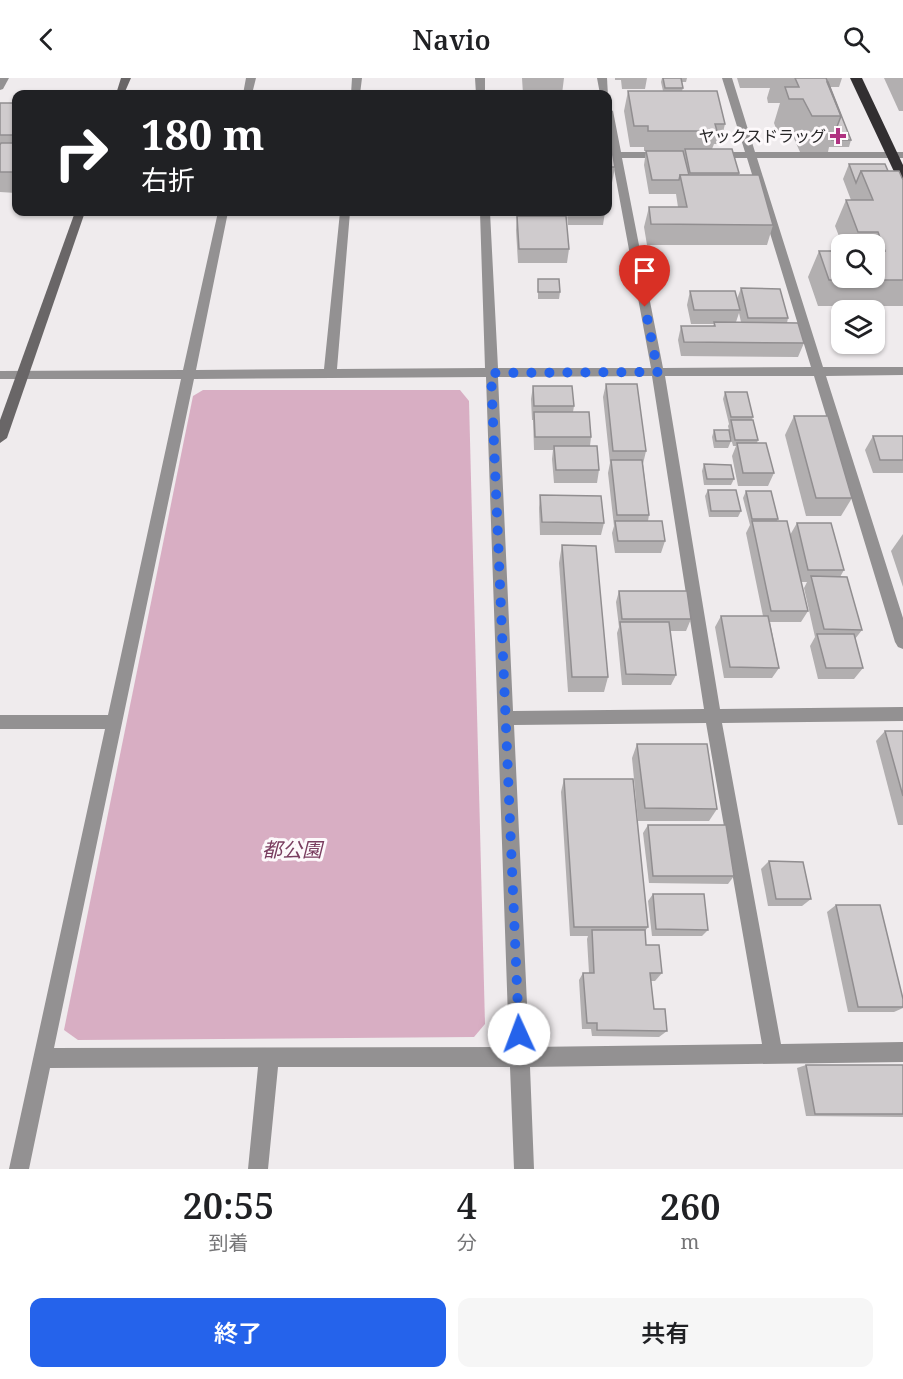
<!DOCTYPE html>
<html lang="ja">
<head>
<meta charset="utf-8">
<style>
  body { margin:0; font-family:"Noto Serif","Noto Sans JP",serif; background:#f6f6f6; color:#202124; height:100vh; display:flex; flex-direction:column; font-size:22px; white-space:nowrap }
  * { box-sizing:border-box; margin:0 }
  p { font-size:20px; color:#757577 }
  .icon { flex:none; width:33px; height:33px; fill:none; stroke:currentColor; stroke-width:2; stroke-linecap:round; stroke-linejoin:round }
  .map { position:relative; height:1091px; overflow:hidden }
  .sheet { display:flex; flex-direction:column; background:#fff; flex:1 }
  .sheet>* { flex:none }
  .banner { position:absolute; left:12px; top:12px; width:600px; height:126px; border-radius:12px; box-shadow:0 2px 4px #0004; background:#202124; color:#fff; overflow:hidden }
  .tools { position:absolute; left:831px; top:156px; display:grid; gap:12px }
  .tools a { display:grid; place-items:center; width:54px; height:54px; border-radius:12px; background:#fff; box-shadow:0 2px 4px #0004; font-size:30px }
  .pin { position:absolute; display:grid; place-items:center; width:51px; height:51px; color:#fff; margin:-62px -26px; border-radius:50% 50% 50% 0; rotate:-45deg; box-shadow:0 0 6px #0007 }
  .pin .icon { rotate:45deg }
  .me { position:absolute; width:66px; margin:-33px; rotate:358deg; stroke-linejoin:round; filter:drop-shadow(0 0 4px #0008) }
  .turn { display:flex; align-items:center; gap:21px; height:126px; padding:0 30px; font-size:27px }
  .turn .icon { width:78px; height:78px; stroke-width:2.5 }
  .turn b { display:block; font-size:42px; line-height:51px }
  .eta { display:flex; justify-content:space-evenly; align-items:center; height:102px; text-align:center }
  .eta b { font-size:36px; font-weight:600; line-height:42px }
  .cta { display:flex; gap:12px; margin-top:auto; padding:12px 30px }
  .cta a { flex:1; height:69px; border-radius:12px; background:#2563eb; color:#fff; font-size:24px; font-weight:600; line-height:69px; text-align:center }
  .cta a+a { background:#f6f6f6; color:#202124 }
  header { display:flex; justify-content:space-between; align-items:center; height:78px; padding:0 30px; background:#fff; font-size:27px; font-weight:600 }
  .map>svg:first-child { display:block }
</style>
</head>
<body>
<header><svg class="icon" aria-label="back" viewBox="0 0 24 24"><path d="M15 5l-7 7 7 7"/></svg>Navio<svg class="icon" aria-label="search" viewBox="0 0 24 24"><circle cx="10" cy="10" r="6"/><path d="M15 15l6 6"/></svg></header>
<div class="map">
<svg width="903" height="1091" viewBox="0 0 903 1091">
  <rect width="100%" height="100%" fill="#efebed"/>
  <polygon fill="#d8aec3" points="203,312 460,312 469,323 485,946 474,959 78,962 64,952 193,318"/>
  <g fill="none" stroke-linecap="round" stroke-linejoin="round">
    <g fill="#939192" fill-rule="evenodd">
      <polygon points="0,0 9,0 3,11 0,12"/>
      <polygon points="246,0 256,0 252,16 243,16"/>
      <polygon points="352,0 362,0 360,16 351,16"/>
      <polygon points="475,0 485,0 485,16 476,16"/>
      <polygon points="597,0 607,0 608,18 600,16"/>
      <path d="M722,0h10l23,74h148v6h-146l66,209h80v8l-77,1 77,242v31l-5,-2 -3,-5 -81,-266h-149l55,333 183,-2v14l-181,2 59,321 122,-2v20l-373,5 4,102h-20l-4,-102h-232l-10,102h-20l10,-102 -208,1 -21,101h-20l96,-440h-105v-14h108l73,-336h-181v-8l183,-1 35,-158h10l-32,158 128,-1 16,-157h10l-13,157 148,-1 -5,-156h10l8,156h153l-39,-210h-4v-6h3l-3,-18v-26l5,3 8,41h43l5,3 -5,3h-42l41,210 148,-1 -64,-209h-32l-5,-3 5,-3h30zM652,298l52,333 -191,2 -15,-334zM486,299l23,670 -455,1 140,-669zM706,645l56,321 -233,3 -15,-322z"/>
    </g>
    <g fill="#696667" fill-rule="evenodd">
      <polygon points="121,0 131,0 124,16 116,16"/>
      <polygon points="75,134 85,134 7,360 0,365 0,342"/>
    </g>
    <polygon fill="#322f31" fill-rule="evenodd" points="850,0 862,0 903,87 903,104 897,100"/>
  </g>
  <g fill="#b2afb0" fill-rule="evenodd">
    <polygon points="522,0 564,0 562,16 523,16"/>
    <polygon points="615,0 647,0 645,11 622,11 621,2 615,2"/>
    <polygon points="662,0 687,0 686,4 682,4 683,10 682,13 725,46 720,66 714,66 712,71 739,95 739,97 773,147 767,167 647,167 644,149 649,129 678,129 676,116 649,116 644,87 646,73 644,73 644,69 630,69 624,33 628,13 663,13 661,4"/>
    <polygon points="737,0 842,0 839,9 830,9 851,62 849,69 829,69 828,74 800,74 792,56 778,56 774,45 780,25 768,25 767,20 770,10 740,10"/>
    <polygon points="884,0 903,0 903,33 899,33"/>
    <polygon points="0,25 16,25 16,115 0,114"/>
    <polygon points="608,67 615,89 611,110 608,110"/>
    <polygon points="849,86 888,93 903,102 903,228 818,228 808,199 819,173 874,200 874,166 842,166 835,148 846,122 851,122 843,101"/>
    <polygon points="517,134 534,134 534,138 537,138 537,134 565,134 565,138 569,171 567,185 518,185 516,152"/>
    <polygon points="567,134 605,134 603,147 568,147"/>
    <polygon points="538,201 560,214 559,221 538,221"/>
    <path d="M741,210l47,30 -1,5 17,20 -6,14 -117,-1 -3,-16 3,-14h32l1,-2h-23l-4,-19 3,-14 47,8zM739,235l2,9h-5z"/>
    <polygon points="606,306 646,373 643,386 649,437 648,443 665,463 661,475 615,475 612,455 614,448 608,395 610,385 603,319"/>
    <polygon points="533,308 574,328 573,334 591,359 590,368 599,392 597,405 554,405 552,381 553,372 534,372 533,342 532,342 531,321"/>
    <polygon points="725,314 753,339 752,342 758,362 757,365 774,395 768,408 738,408 732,378 736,368 733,368 728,348 729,346 723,321"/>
    <polygon points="794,338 852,420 841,438 806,438 785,357"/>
    <polygon points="714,352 731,363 728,370 714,370 712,359"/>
    <polygon points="873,358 903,358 903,395 873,395 865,372"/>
    <polygon points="704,386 734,401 731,407 704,407 702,393"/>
    <polygon points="708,412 741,433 738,439 709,439 705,418"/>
    <polygon points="746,413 778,441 777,443 790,457 797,445 844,492 840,499 862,552 855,561 863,590 854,601 818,601 810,568 815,559 804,510 807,504 801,504 808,533 801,544 770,544 779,590 772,600 724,600 715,549 721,538 763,538 746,455 750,447 743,420"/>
    <polygon points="540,417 604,445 601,457 540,457 539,430"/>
    <polygon points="903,456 903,509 891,473"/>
    <polygon points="562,467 608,599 604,614 568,614 559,485"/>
    <polygon points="619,513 691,541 686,553 670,553 676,597 671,607 622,607 617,555 619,549 616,524"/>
    <polygon points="885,653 903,653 903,747 898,747 876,663"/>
    <polygon points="637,666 717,731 709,743 638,743 632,680"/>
    <polygon points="564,701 648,849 645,853 646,867 662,895 655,903 651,903 654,931 667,953 659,959 592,958 591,951 582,951 579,902 583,895 589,895 587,861 588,858 570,858 561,714"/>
    <polygon points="648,747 734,798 728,806 649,805 643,755"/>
    <polygon points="769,783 811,821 802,828 768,828 761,791"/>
    <polygon points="653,816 708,852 702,858 652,858 648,823"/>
    <polygon points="836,827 903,929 903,930 894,934 848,934 827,834"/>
    <polygon points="806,987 903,987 903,1039 806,1038 797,990"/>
  </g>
  <g fill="#cfcbcd" stroke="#918e90" stroke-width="1.5">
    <polygon points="663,0 681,0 683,10 665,10"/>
    <polygon points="795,0 826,0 841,38 812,38 803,21 789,21 785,9 799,9"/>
    <polygon points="827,4 828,4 851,62 832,62 841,38"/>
    <polygon points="628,13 717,13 725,46 715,46 717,53 648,53 648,48 634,48"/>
    <rect x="0" y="25" width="16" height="32"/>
    <polygon points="1,65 16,65 16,94 0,94 0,67"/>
    <polygon points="608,67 611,67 615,89 608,89"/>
    <polygon points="685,71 732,71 739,95 690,95"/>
    <polygon points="646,73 683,73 689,97 680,97 679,102 652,102"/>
    <polygon points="849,86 885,86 888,93 861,93 856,105"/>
    <polygon points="861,93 899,93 903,102 903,202 829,202 819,173 842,173 842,200 874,200 874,173 885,173 878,154 858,154 846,122 873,122"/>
    <polygon points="680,97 759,97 773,147 651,146 649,129 687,129"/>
    <polygon points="517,138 566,138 569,171 519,171"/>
    <polygon points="538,201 559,201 560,214 538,214"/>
    <polygon points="741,210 780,211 788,240 748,240"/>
    <polygon points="690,213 735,213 740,232 694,232"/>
    <polygon points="714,244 798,245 804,265 684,264 681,248 715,248"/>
    <polygon points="606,306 637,306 646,373 613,373"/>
    <polygon points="533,308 572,308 574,328 534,328"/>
    <polygon points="725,314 747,314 753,339 731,339"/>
    <polygon points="534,334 589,334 591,359 535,359"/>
    <polygon points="794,338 828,338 852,420 816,420"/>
    <polygon points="731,342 753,342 758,362 735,362"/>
    <polygon points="714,352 729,352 731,363 716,363"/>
    <polygon points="873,358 903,358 903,382 880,382"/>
    <polygon points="737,365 766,365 774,395 743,395"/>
    <polygon points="554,368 597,368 599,392 556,392"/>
    <polygon points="611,382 642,382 649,437 617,437"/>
    <polygon points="704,386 731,387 734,401 707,401"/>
    <polygon points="708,412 736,412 741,433 711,433"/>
    <polygon points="746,413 771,413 778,441 752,441"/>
    <polygon points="540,417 601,418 604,445 542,444"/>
    <polygon points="615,443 662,443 665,463 618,463"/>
    <polygon points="752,443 787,443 808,533 771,533"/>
    <polygon points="797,445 831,445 844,492 808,492"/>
    <polygon points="562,467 596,468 608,599 572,599"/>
    <polygon points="811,498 847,499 862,552 824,551"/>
    <polygon points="619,513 687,513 691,541 622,541"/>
    <polygon points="721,538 768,538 779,590 730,589"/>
    <polygon points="620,544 669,544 676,597 626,596"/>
    <polygon points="817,556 854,556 863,590 826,590"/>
    <polygon points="885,653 903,653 903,718"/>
    <polygon points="637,666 707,666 717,731 645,730"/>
    <polygon points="564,701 633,701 648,849 574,849"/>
    <polygon points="648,747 726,747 734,798 653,798"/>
    <polygon points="769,783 803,784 811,821 776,821"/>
    <polygon points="653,816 704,816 708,852 656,851"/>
    <polygon points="836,827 880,827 903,921 903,929 858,929"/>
    <polygon points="592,852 645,852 646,867 659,867 662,895 650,895 654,931 665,931 667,953 597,952 597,945 587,945 583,895 594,895"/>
    <polygon points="806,987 903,987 903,1036 815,1036"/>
  </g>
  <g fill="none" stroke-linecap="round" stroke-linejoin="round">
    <polyline stroke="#2563eb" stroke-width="10" stroke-dasharray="0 18" points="519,956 491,295 658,294 645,229"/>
  </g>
  <path fill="#b03281" stroke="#fdf9fb" stroke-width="2" d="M835 49h6v6h6v6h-6v6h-6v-6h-6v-6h6z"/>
  <g text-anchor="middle" stroke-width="6" stroke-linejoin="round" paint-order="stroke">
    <g font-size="16" fill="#272627" stroke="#fdf9fb" text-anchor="end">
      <text x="826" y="64">ヤックスドラッグ</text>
    </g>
    <g font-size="20" font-style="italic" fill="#793d5f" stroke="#fdf9fb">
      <text x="292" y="779">都公園</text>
    </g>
  </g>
</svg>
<div class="tools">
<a><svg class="icon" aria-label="search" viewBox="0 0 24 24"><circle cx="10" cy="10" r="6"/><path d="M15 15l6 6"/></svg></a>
<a><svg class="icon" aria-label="layers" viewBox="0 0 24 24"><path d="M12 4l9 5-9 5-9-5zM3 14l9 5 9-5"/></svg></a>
</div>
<div class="pin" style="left:645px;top:229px;background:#d93025"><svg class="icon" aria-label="arrive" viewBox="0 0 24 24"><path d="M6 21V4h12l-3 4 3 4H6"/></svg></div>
<svg class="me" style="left:519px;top:956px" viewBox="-20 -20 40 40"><circle r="19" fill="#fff"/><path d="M0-13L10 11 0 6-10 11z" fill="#2563eb"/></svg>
<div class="banner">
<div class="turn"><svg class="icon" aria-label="right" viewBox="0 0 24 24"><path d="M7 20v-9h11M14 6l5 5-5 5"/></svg><div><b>180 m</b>右折</div></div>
</div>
</div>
<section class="sheet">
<div class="eta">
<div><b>20:55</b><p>到着</p></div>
<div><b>4</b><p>分</p></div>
<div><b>260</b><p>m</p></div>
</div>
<div class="cta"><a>終了</a><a>共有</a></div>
</section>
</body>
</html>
